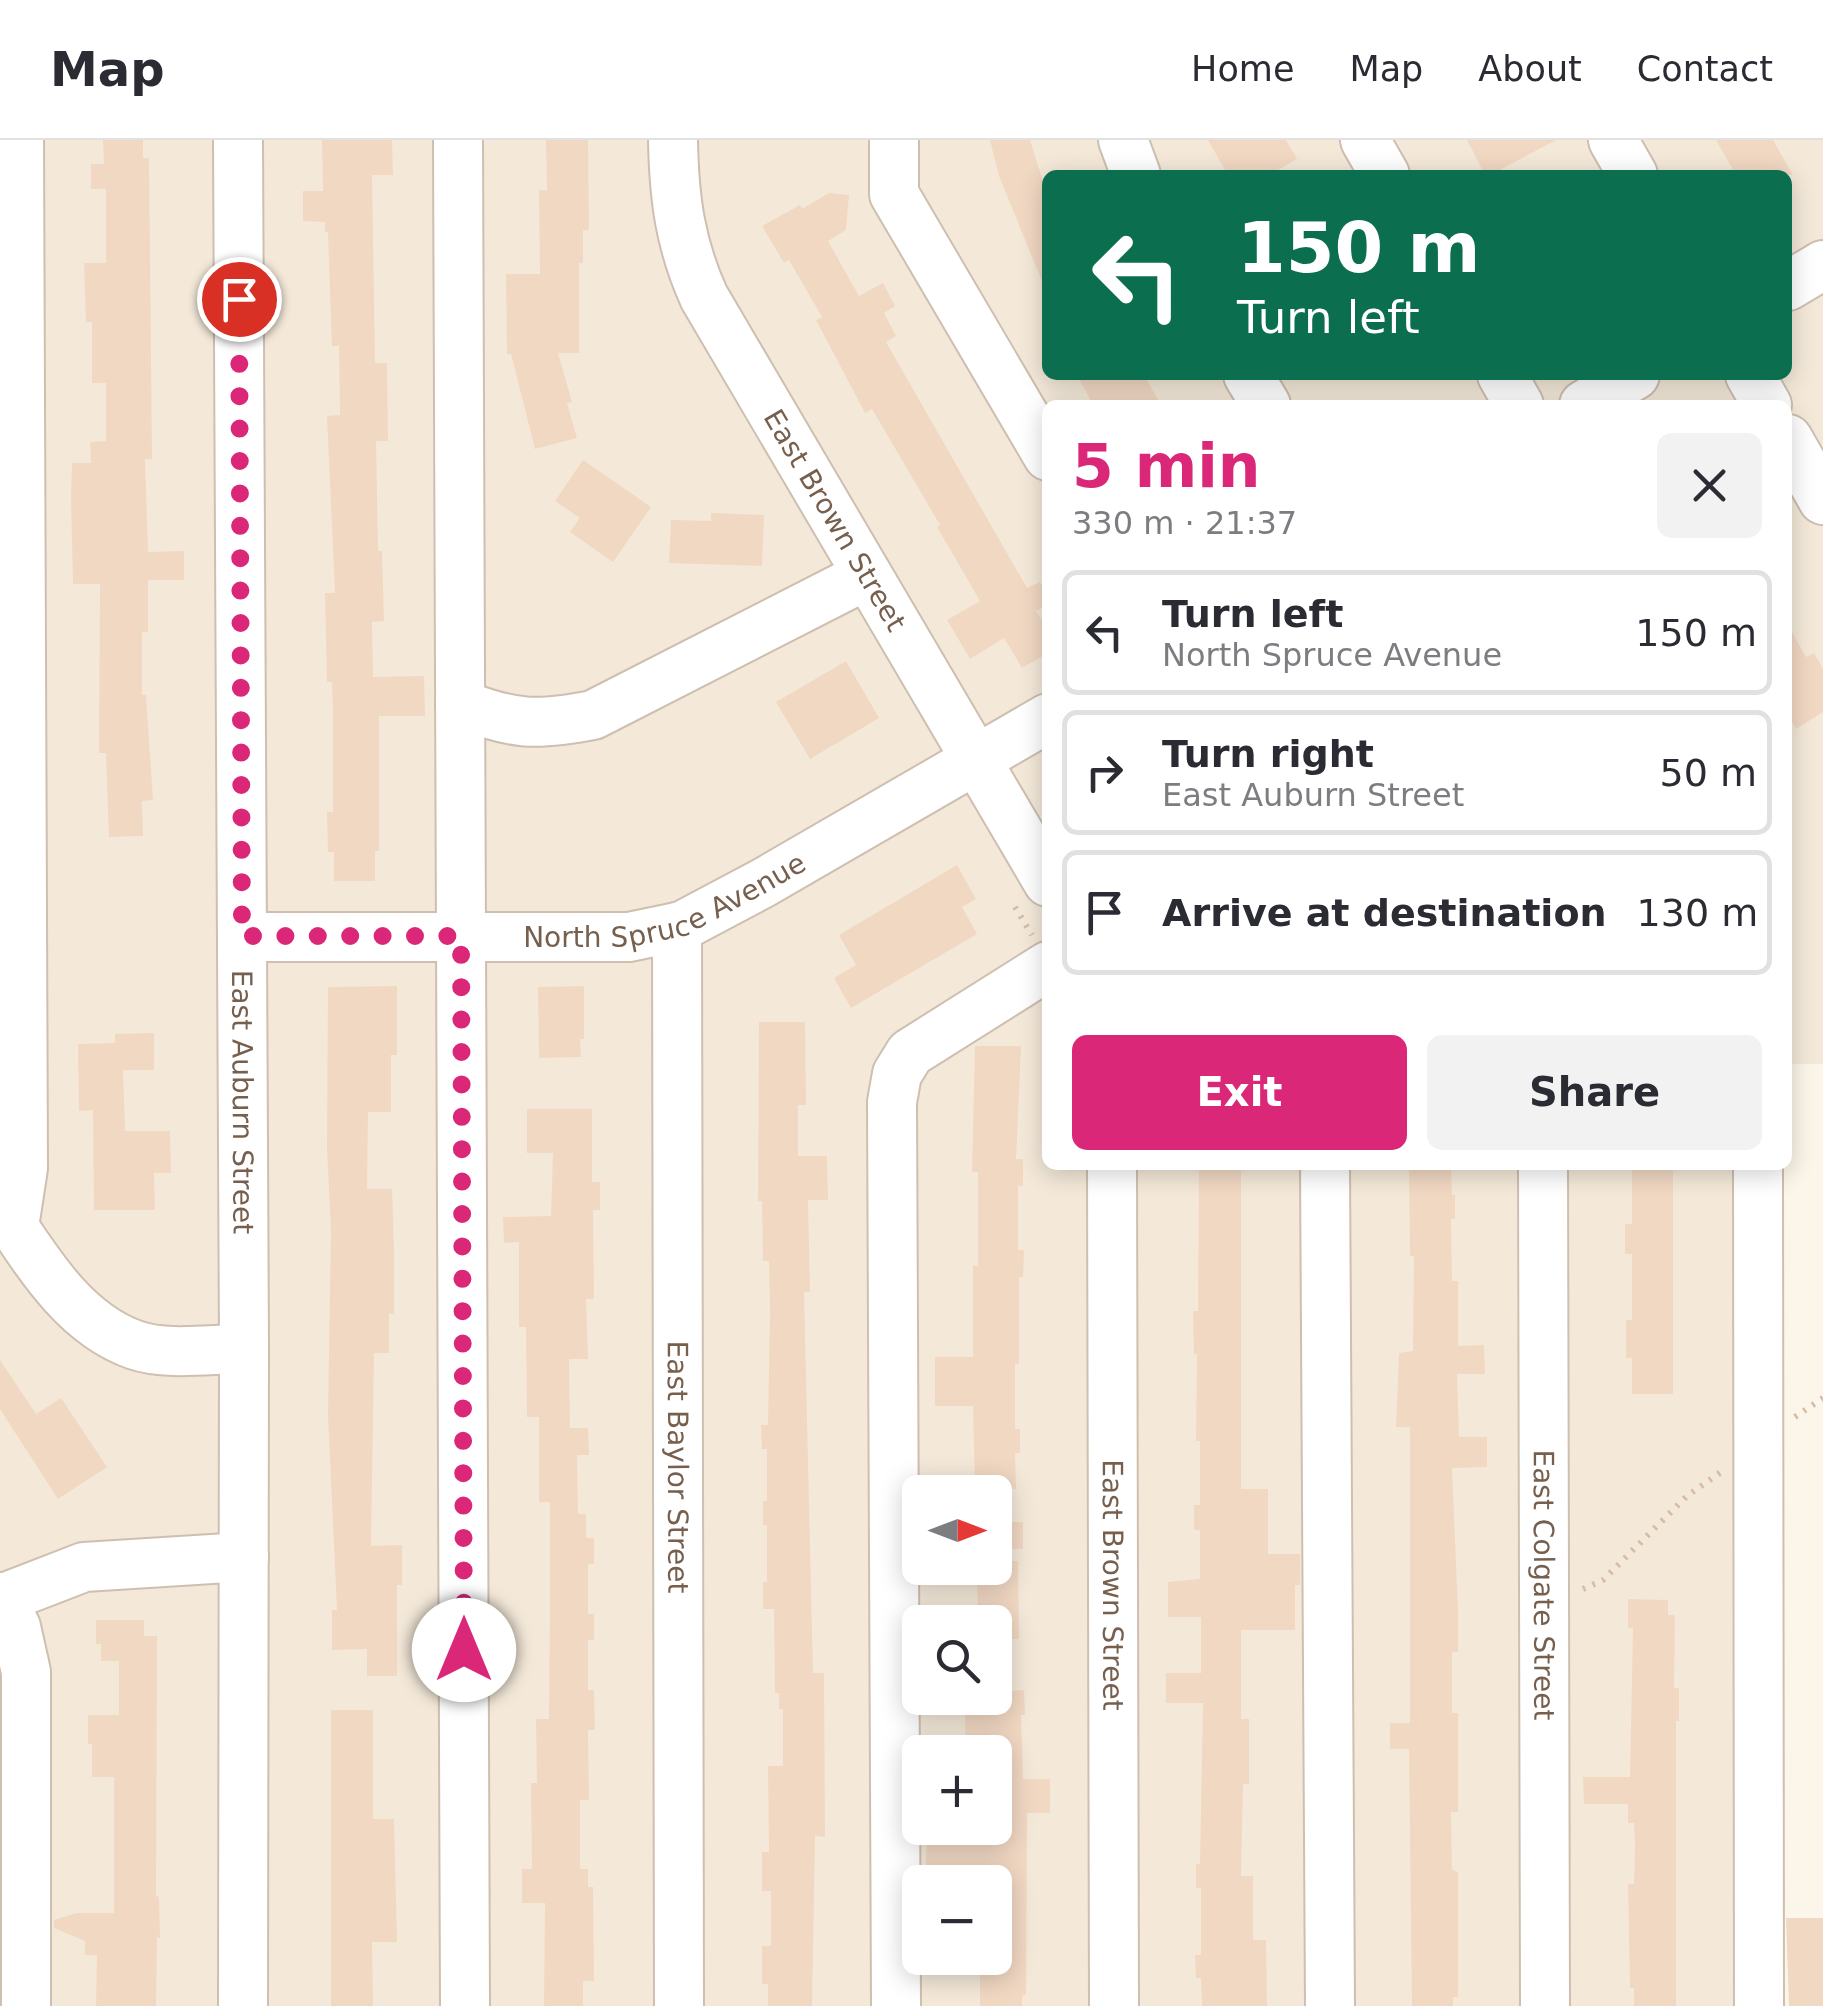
<!DOCTYPE html>
<html lang="en">
<head>
<meta charset="utf-8">
<style>
  body { margin:0; font-family:"DejaVu Sans",sans-serif; background:#f2f2f3; color:#2b2b33; height:100vh; display:flex; flex-direction:column; font-size:38px; white-space:nowrap }
  * { box-sizing:border-box; margin:0 }
  p { font-size:32px; color:#7c7c81 }
  .icon { flex:none; width:55px; height:55px; fill:none; stroke:currentColor; stroke-width:2; stroke-linecap:round; stroke-linejoin:round }
  .map { position:relative; flex:1; overflow:hidden }
  .side { position:absolute; left:1042px; top:260px; width:750px; height:770px; display:flex; flex-direction:column; background:#fff; border-radius:15px; box-shadow:0 5px 25px #0003 }
  .side>* { flex:none }
  .hud { position:absolute; left:1042px; top:30px; width:750px; height:210px; border-radius:15px; box-shadow:0 5px 25px #0003; background:#0b6e4f; color:#fff; overflow:hidden }
  .needle { width:65px; rotate:90deg }
  .tools { position:absolute; left:902px; top:1335px; display:grid; gap:20px }
  .tools a { display:grid; place-items:center; width:110px; height:110px; border-radius:15px; background:#fff; box-shadow:0 5px 25px #0003; font-size:50px }
  .pin { position:absolute; display:grid; place-items:center; width:85px; height:85px; color:#fff; margin:-42px; border:5px solid #fff; border-radius:50%; box-shadow:0 2px 10px #0007 }
  .me { position:absolute; width:110px; margin:-55px; rotate:0deg; stroke-linejoin:round; filter:drop-shadow(0 0 8px #0008) }
  .turn { display:flex; align-items:center; gap:35px; height:210px; padding:0 30px; font-size:45px }
  .turn .icon { width:130px; height:130px; stroke-width:2.5 }
  .turn b { display:block; font-size:70px; line-height:85px }
  .round { display:grid; place-items:center; flex:none; width:105px; height:105px; border-radius:15px; background:#f2f2f3 }
  .summary { display:flex; align-items:center; justify-content:space-between; height:170px; padding:0 30px }
  h1 { font-size:60px; font-weight:600; line-height:75px; color:#db2777 }
  .action { display:flex; gap:20px; margin-top:auto; padding:20px 30px }
  .action a { flex:1; height:115px; border-radius:15px; background:#db2777; color:#fff; font-size:40px; font-weight:600; line-height:115px; text-align:center }
  .action a+a { background:#f2f2f3; color:#2b2b33 }
  ul { padding:0; list-style:none }
  li { display:flex; align-items:center; gap:30px; height:125px; margin:0 20px 15px; padding:0 10px; border:5px solid #e1e1e2; border-radius:15px }
  li div { flex:1 }
  li b { display:block; font-size:38px }
  li em { font-style:normal }
  header { display:flex; align-items:center; gap:60px; box-sizing:border-box; height:140px; padding:0 50px; background:#fff; border-bottom:2px solid #e1e1e2 }
  header strong { font-size:48px }
  nav { display:flex; gap:55px; margin-inline-start:auto; font-size:35px }
  .map>svg:first-child { display:block }
</style>
</head>
<body>
<header>
<strong>Map</strong>
<nav><a>Home</a><a>Map</a><a>About</a><a>Contact</a></nav>
</header>
<div class="map">
<svg width="1823" height="1866" viewBox="0 0 1823 1866">
  <rect width="100%" height="100%" fill="#fcf6ea"/>
  <path fill="#f4e9d9" fill-rule="evenodd" d="M0,0h1823v924h-35v-659h-740v760h695v841h-1743zM1048,35h740v200h-740zM920,1352h75v76h-75zM920,1482h75v76h-75zM920,1612h75v76h-75zM920,1742h75v76h-75z"/>
  <g fill="#f1d8c3">
    <polygon points="103,0 143,0 143,18 149,18 152,319 145,319 148,412 184,411 184,440 148,440 148,492 142,492 142,555 146,555 153,660 142,661 143,696 109,697 106,613 99,613 100,444 73,444 71,357 72,323 91,323 90,302 106,301 106,243 92,243 92,182 86,182 84,123 106,123 106,49 91,49 91,24 104,24"/>
    <polygon points="322,0 392,0 393,35 372,35 375,223 387,223 388,301 376,301 378,411 382,411 384,481 372,482 373,537 424,536 425,576 379,576 379,711 375,711 375,741 334,741 334,712 328,712 327,672 333,672 333,577 332,542 327,542 325,453 335,453 327,276 340,275 339,206 332,206 328,92 325,92 325,82 303,81 303,51 323,51"/>
    <polygon points="546,0 588,0 589,90 583,90 583,123 579,123 579,213 558,213 572,262 567,263 577,298 535,309 511,214 507,214 506,134 540,134 539,50 547,50"/>
    <polygon points="990,0 1030,0 1048,57 1048,156 999,36"/>
    <polygon points="1208,0 1286,0 1297,19 1269,35 1228,35"/>
    <polygon points="1467,0 1556,0 1490,35 1485,35"/>
    <polygon points="1716,0 1773,0 1793,35 1736,35"/>
    <polygon points="829,53 849,55 846,90 828,101 859,156 883,143 895,166 884,173 896,196 886,202 1027,448 1040,442 1048,455 1048,465 1036,471 1048,490 1048,513 1022,528 1004,498 970,519 947,480 980,461 937,387 940,385 872,269 865,273 816,180 822,177 789,120 784,123 762,86 800,65 802,69"/>
    <polygon points="1077,235 1144,235 1161,265 1093,265"/>
    <polygon points="583,320 651,367 613,422 570,392 580,378 555,361"/>
    <polygon points="711,373 764,375 762,426 669,423 671,380 711,381"/>
    <polygon points="1788,485 1806,517 1814,513 1823,529 1823,572 1796,589 1788,574"/>
    <polygon points="846,521 879,578 810,619 776,562"/>
    <polygon points="957,725 976,759 962,767 977,794 851,868 834,838 856,825 839,795"/>
    <polygon points="397,846 397,915 391,915 391,972 368,972 367,1049 392,1049 394,1111 394,1174 389,1174 389,1213 374,1213 371,1406 402,1405 402,1445 397,1445 397,1536 367,1536 367,1509 332,1510 332,1470 337,1470 328,1275 331,1091 327,1008 328,847"/>
    <polygon points="584,846 584,899 580,899 581,917 539,918 538,847"/>
    <polygon points="759,882 805,882 806,965 798,965 798,1016 827,1016 828,1060 808,1060 810,1152 804,1152 813,1533 824,1533 825,1697 815,1696 812,1866 768,1866 768,1844 762,1844 762,1806 771,1806 771,1751 762,1751 762,1712 769,1712 768,1626 783,1626 783,1569 779,1569 779,1553 775,1553 774,1469 763,1469 763,1442 767,1442 767,1385 763,1385 763,1361 767,1361 767,1309 762,1309 761,1285 768,1285 770,1172 769,1121 763,1121 762,1061 758,1061"/>
    <polygon points="154,893 154,930 123,930 125,991 170,991 171,1033 154,1033 155,1070 94,1070 93,970 79,971 78,904 115,903 115,894"/>
    <polygon points="975,906 1021,906 1016,1019 1023,1019 1023,1046 1018,1046 1018,1110 1024,1110 1023,1137 1019,1137 1019,1224 1015,1224 1015,1289 1020,1289 1020,1313 1015,1313 1016,1349 975,1349 973,1266 935,1266 935,1217 973,1217 973,1126 978,1126 978,1032 972,1032"/>
    <polygon points="527,969 592,969 592,1042 600,1042 600,1070 593,1070 594,1159 586,1159 588,1219 569,1219 570,1288 588,1288 589,1315 577,1315 578,1374 586,1374 586,1398 594,1398 594,1424 588,1424 588,1474 594,1474 594,1500 588,1500 588,1550 594,1550 595,1590 588,1590 589,1660 580,1660 580,1729 588,1729 588,1747 593,1747 594,1841 583,1841 583,1866 544,1866 545,1763 522,1763 522,1729 532,1729 531,1643 537,1643 536,1579 549,1579 550,1460 550,1362 539,1362 539,1277 527,1277 526,1187 519,1187 519,1102 504,1103 503,1077 551,1076 553,1013 527,1013"/>
    <polygon points="1199,1025 1241,1025 1241,1349 1268,1349 1268,1414 1300,1414 1300,1445 1295,1445 1295,1490 1241,1490 1241,1579 1249,1579 1249,1644 1243,1644 1241,1736 1253,1736 1253,1800 1266,1800 1267,1866 1202,1866 1201,1838 1196,1838 1195,1815 1201,1815 1201,1748 1196,1748 1196,1724 1200,1724 1203,1563 1166,1563 1166,1533 1201,1533 1201,1477 1168,1477 1168,1442 1200,1439 1200,1390 1194,1390 1194,1365 1200,1365 1200,1301 1196,1301 1197,1214 1194,1214 1193,1171 1198,1171"/>
    <polygon points="1409,1025 1451,1025 1452,1055 1455,1055 1455,1079 1451,1079 1452,1141 1458,1141 1458,1206 1484,1205 1485,1234 1457,1234 1459,1297 1487,1297 1487,1327 1452,1328 1458,1471 1458,1512 1452,1512 1452,1573 1458,1573 1458,1672 1451,1672 1452,1730 1458,1732 1458,1857 1453,1857 1453,1866 1412,1866 1409,1609 1390,1609 1390,1583 1410,1583 1410,1287 1396,1287 1399,1213 1413,1211 1414,1116 1410,1116"/>
    <polygon points="1632,1025 1673,1025 1673,1254 1632,1254 1632,1218 1626,1218 1626,1180 1632,1180 1632,1114 1625,1114 1625,1084 1632,1084"/>
    <polygon points="0,1220 36,1274 61,1258 107,1327 58,1359 0,1269"/>
    <rect x="995" y="1382" width="28" height="27"/>
    <polygon points="995,1421 1018,1421 1019,1499 995,1499 995,1482 978,1482 977,1428 995,1428"/>
    <polygon points="1628,1459 1668,1460 1668,1475 1674,1475 1675,1479 1674,1548 1679,1548 1679,1581 1676,1581 1676,1866 1634,1866 1634,1848 1630,1848 1628,1744 1634,1744 1635,1706 1634,1683 1628,1683 1628,1664 1584,1664 1583,1637 1630,1637 1633,1488 1628,1488"/>
    <polygon points="96,1480 144,1480 144,1496 157,1496 156,1756 159,1757 160,1798 157,1798 156,1866 96,1866 97,1815 85,1815 85,1801 54,1788 54,1780 77,1773 114,1773 114,1637 92,1637 92,1604 88,1604 88,1575 119,1575 119,1521 101,1521 101,1504 96,1504"/>
    <polygon points="1024,1550 1025,1575 1021,1575 1023,1639 1050,1639 1050,1673 1027,1673 1026,1854 1022,1856 1022,1866 980,1866 980,1818 995,1818 995,1742 925,1742 927,1696 981,1697 981,1688 995,1688 995,1612 966,1612 965,1575 952,1575 951,1558 995,1558 995,1552"/>
    <polygon points="331,1570 373,1570 373,1679 394,1679 397,1802 372,1802 373,1866 331,1866"/>
    <polygon points="1786,1778 1823,1778 1823,1866 1789,1866"/>
  </g>
  <g fill="none" stroke-linecap="round" stroke-linejoin="round">
    <g stroke="#cebfb0" stroke-width="52">
      <g id="minor">
        <path id="s1" d="M238,0l6,1209 -1,657"/>
        <polyline points="458,0 465,1866"/>
        <path id="s2" d="M673,0c1,58 7,104 31,157l344,585"/>
        <polyline points="894,0 894,54 1048,316"/>
        <polyline points="1123,0 1136,35"/>
        <polyline points="1365,0 1385,35"/>
        <polyline points="1613,0 1633,35"/>
        <polyline points="1788,146 1823,125"/>
        <polyline points="1248,235 1266,265"/>
        <polyline points="1502,235 1519,265"/>
        <polyline points="1750,235 1767,265"/>
        <polyline points="1584,265 1635,235"/>
        <polyline points="1788,299 1823,360"/>
        <path d="M460,564c54,21 76,22 133,11l274,-140"/>
        <path id="s3" d="M677,787l2,1079"/>
        <path id="s4" d="M242,797h387l53,-11 81,-43 285,-165"/>
        <path id="s5" d="M1112,1025l2,841"/>
        <polyline points="1325,1025 1330,1866"/>
        <path id="s6" d="M1543,1025l2,841"/>
        <polyline points="1758,1025 1759,1866"/>
        <path d="M0,1066c35,52 72,117 135,139 32,11 75,4 109,4"/>
        <polyline points="14,1087 23,1028 19,0"/>
        <polyline points="0,1457 16,1487 26,1532 26,1866"/>
        <polyline points="1,1459 84,1427 244,1417"/>
        <polyline points="896,1866 892,962 897,934 910,913 1048,826"/>
      </g>
    </g>
    <g stroke="#d6bca5" stroke-width="6" stroke-dasharray="2.5 8" stroke-linecap="butt">
      <polyline points="1015,767 1032,795"/>
      <polyline points="1795,1277 1823,1258"/>
      <polyline points="1583,1449 1603,1440 1687,1356 1721,1332"/>
    </g>
    <use href="#minor" stroke="#fff" stroke-width="48"/>
  </g>
  <g fill="none" stroke-linecap="round" stroke-linejoin="round">
    <polyline stroke="#db2777" stroke-width="18" stroke-dasharray="0 32.4" points="239,159 242,796 461,796 464,1510"/>
  </g>
  <g text-anchor="middle" stroke-width="9" stroke-linejoin="round" paint-order="stroke">
    <g font-size="28" fill="#775f4e" stroke="#fffaf1">
      <text dy="10" stroke="none"><textPath href="#s2" startOffset="420">East Brown Street</textPath></text>
      <text dy="10" stroke="none"><textPath href="#s4" startOffset="430">North Spruce Avenue</textPath></text>
      <text dy="10" stroke="none"><textPath href="#s1" startOffset="962">East Auburn Street</textPath></text>
      <text dy="10" stroke="none"><textPath href="#s3" startOffset="540">East Baylor Street</textPath></text>
      <text dy="10" stroke="none"><textPath href="#s5" startOffset="420">East Brown Street</textPath></text>
      <text dy="10" stroke="none"><textPath href="#s6" startOffset="420">East Colgate Street</textPath></text>
    </g>
  </g>
</svg>
<div class="tools">
<a><svg class="needle" viewBox="-14 -14 28 28"><path d="M0-13l5 13h-10z" fill="#e53935"/><path d="M0 13l5-13h-10z" fill="#7c7c81"/></svg></a>
<a><svg class="icon" aria-label="search" viewBox="0 0 24 24"><circle cx="10" cy="10" r="6"/><path d="M15 15l6 6"/></svg></a>
<a>+</a>
<a>−</a>
</div>
<div class="pin" style="left:239px;top:159px;background:#d93025"><svg class="icon" aria-label="arrive" viewBox="0 0 24 24"><path d="M6 21V4h12l-3 4 3 4H6"/></svg></div>
<svg class="me" style="left:464px;top:1510px" viewBox="-20 -20 40 40"><circle r="19" fill="#fff"/><path d="M0-13L10 11 0 6-10 11z" fill="#db2777"/></svg>
<div class="hud">
<div class="turn"><svg class="icon" aria-label="left" viewBox="0 0 24 24"><path d="M17 20v-9H6M10 6l-5 5 5 5"/></svg><div><b>150 m</b>Turn left</div></div>
</div>
<section class="side">
<div class="summary"><div><h1>5 min</h1><p>330 m · 21:37</p></div><a class="round"><svg class="icon" aria-label="close" viewBox="0 0 24 24"><path d="M6 6l12 12M18 6L6 18"/></svg></a></div>
<ul>
<li><svg class="icon" aria-label="left" viewBox="0 0 24 24"><path d="M17 20v-9H6M10 6l-5 5 5 5"/></svg><div><b>Turn left</b><p>North Spruce Avenue</p></div><em>150 m</em></li>
<li><svg class="icon" aria-label="right" viewBox="0 0 24 24"><path d="M7 20v-9h11M14 6l5 5-5 5"/></svg><div><b>Turn right</b><p>East Auburn Street</p></div><em>50 m</em></li>
<li><svg class="icon" aria-label="arrive" viewBox="0 0 24 24"><path d="M6 21V4h12l-3 4 3 4H6"/></svg><div><b>Arrive at destination</b></div><em>130 m</em></li>
</ul>
<div class="action"><a>Exit</a><a>Share</a></div>
</section>
</div>
</body>
</html>
